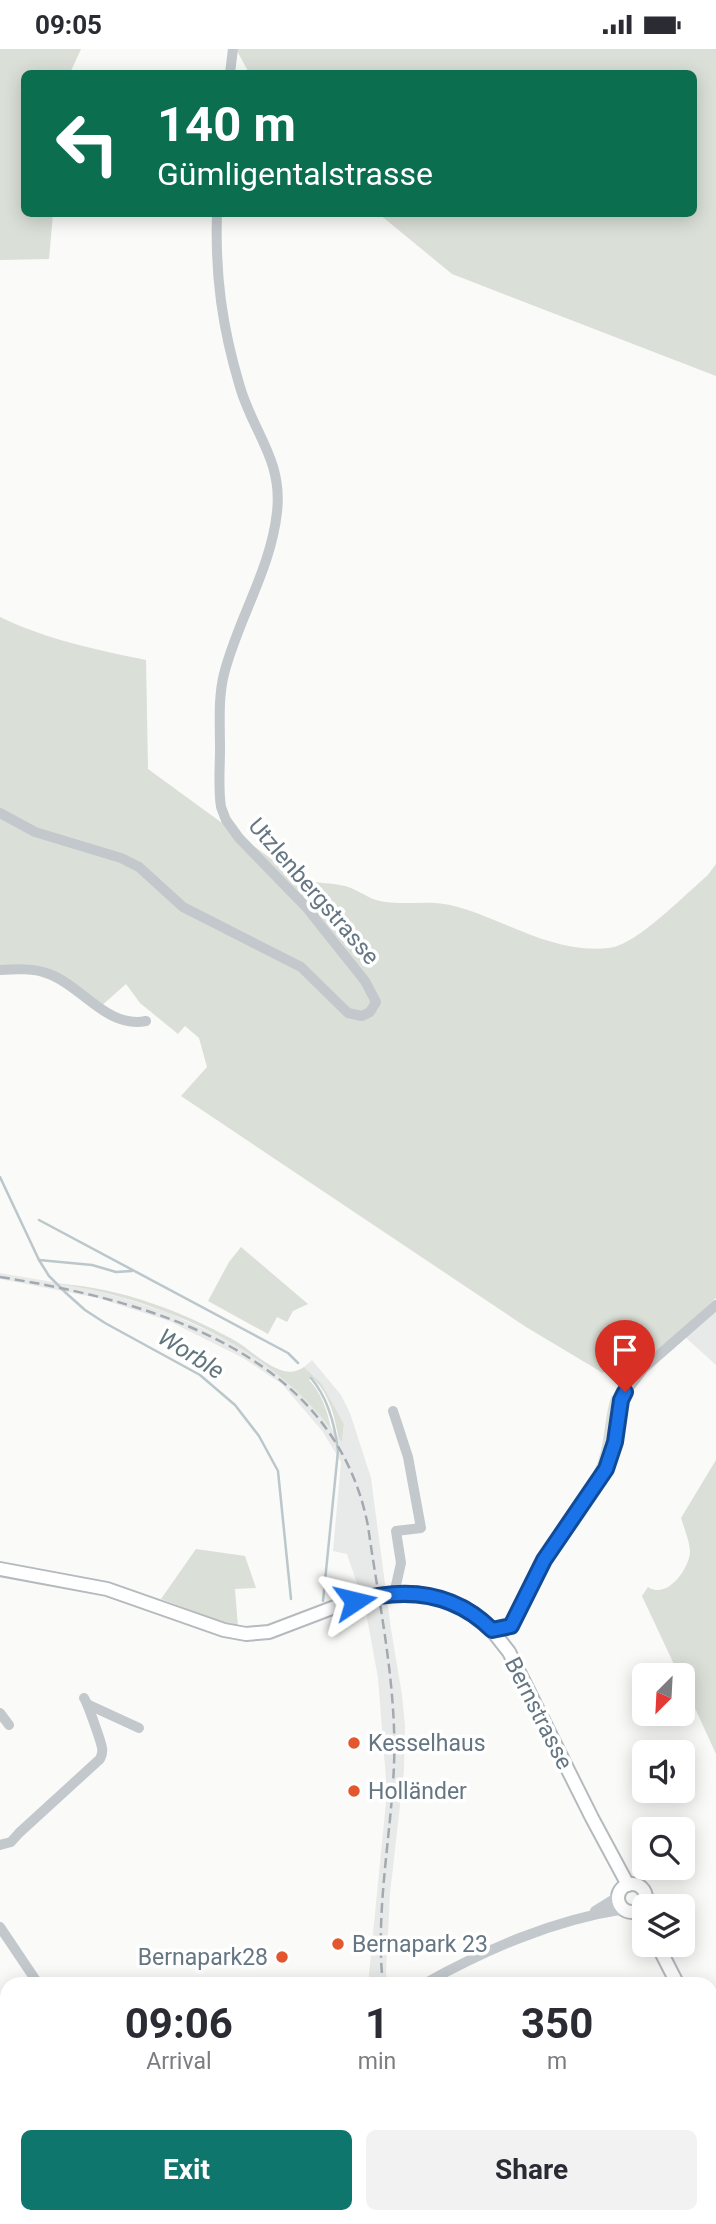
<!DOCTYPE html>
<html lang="en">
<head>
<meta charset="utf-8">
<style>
  body { margin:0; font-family:Roboto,sans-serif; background:#f2f2f3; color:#2b2b33; height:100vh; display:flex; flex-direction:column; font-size:26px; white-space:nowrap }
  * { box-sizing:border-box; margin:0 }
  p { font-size:23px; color:#7c7c81 }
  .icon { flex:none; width:38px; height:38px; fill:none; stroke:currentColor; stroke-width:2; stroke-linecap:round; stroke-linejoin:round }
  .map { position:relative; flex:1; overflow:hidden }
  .drawer { position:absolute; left:0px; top:1928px; width:718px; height:247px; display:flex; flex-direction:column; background:#fff; border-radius:21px 21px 0 0; box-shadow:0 4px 18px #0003 }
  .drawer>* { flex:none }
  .guide { position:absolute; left:21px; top:21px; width:676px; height:147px; border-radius:10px; box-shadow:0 4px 18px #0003; background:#0b6e4f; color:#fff; overflow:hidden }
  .needle { width:46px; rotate:204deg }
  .buttons { position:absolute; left:632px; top:1614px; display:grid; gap:14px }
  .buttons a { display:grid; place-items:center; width:63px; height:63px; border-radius:10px; background:#fff; box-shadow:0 4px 18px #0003; font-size:35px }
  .pin { position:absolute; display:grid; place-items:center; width:60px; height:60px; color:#fff; margin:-72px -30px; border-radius:50% 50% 50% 0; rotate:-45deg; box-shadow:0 0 7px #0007 }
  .pin .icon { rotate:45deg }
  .me { position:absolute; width:77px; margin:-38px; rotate:80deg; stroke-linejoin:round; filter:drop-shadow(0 0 5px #0008) }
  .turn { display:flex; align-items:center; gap:24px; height:147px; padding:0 21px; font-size:32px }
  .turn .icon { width:91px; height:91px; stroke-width:2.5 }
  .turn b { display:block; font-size:49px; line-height:60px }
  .eta { display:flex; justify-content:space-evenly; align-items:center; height:119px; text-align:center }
  .eta b { font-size:42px; font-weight:700; line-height:49px }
  .primary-button { display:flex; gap:14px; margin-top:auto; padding:14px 21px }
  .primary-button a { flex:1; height:80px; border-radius:10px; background:#0f766e; color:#fff; font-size:28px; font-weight:700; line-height:80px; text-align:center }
  .primary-button a+a { background:#f2f2f3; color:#2b2b33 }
  .status { display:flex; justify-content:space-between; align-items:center; height:49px; padding:0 35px; background:#fff; direction:ltr }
  .status svg { height:19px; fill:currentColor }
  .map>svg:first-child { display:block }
</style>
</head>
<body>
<div class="status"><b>09:05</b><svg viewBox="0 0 49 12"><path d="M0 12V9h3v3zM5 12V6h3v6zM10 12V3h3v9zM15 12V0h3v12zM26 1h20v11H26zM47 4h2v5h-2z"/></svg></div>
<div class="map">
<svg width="716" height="2175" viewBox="0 0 716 2175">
  <rect width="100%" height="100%" fill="#fafaf8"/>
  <g fill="#e8e9e9">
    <polygon points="0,1224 76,1237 123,1249 166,1263 228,1291 276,1322 314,1358 342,1392 344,1375 322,1335 304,1318 312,1311 341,1346 350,1364 371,1429 391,1580 402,1646 405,1677 404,1721 390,1845 386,1924 388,1935 368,1935 387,1743 378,1629 365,1558 347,1505 333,1502 341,1413 323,1383 282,1335 243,1309 169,1272 98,1249 0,1230"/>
    <polygon points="716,1261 716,1316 684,1287"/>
  </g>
  <g fill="#dadfd7">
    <polygon points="0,0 81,0 70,24 24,24 24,164 53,165 49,210 0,211"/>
    <polygon points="236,0 716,0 716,327 452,225 379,165 693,164 693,24 249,24"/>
    <path d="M0,568c45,22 97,33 146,43l2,109 151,110c17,5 36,3 52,9 12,5 21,13 35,14 21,3 43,-2 64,3 54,13 100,49 159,43 28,-3 75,-53 98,-72l9,-12v434l-86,79 -14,-11 -13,7 -77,-46 -345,-231 26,-29 -8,-29 -14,-12 -7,8 -38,-31 -14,-19 -27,24 -44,-32 -55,-6z"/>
    <polygon points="241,1198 308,1255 293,1262 287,1273 277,1268 268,1285 208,1252 229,1213"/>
    <path d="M61,1235c60,4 120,27 173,56 16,9 31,26 50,31 7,2 14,0 20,-4l18,17 22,40 -2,18c-5,-6 -4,-9 -6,-16 -3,-17 -11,-38 -24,-48l-3,2c12,12 19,32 22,49 -64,-84 -168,-128 -270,-145z"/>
    <path d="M612,1346c8,30 -5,64 -21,89 -2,-7 6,-17 8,-26 6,-19 6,-46 13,-63z"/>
    <path d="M716,1411v294l-33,-72 -1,-7h-3l-37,-79 6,-9c19,13 41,-18 42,-35 0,-10 -6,-24 -9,-34z"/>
    <polygon points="196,1500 245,1507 256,1539 235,1540 238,1579 161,1550"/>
    <polygon points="65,2168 242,2168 245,2175 65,2175"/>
  </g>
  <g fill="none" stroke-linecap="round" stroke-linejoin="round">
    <g stroke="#bbc7cb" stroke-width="2.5">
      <polyline points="0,1128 39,1211 49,1227 66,1244 85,1261 105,1274 200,1326 235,1356 259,1387 278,1422 291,1550"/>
      <polyline points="39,1171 288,1304 298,1314"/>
      <polyline points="39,1211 92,1216 116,1223 132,1222"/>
      <path d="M311,1329c17,20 24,47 27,73l-15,150"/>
      <polyline points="395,2168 397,2175"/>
    </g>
    <g stroke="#b5babe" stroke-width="16">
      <g id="major">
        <polyline points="0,1520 107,1540 224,1581 246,1585 269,1583 340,1556 379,1546 402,1544 428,1546 465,1559 487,1575 509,1603 592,1769 628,1836"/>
        <circle cx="632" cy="1849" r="14"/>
        <polyline points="657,1895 678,1936"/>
        <polyline points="710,1990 716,1998"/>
      </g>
    </g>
    <g stroke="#c3c8cc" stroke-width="10">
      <polyline points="230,24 233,0"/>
      <path d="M0,764l35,19 86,26 18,9 44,40 118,60 47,46 14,3 8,-4 6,-10 -11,-21 -59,-74 -67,-69 -13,-18 -5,-13c-3,-19 -1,-39 -1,-59 0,-24 -2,-50 4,-74 14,-55 47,-105 53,-162 6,-52 -24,-80 -37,-125 -18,-60 -25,-111 -23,-174"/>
      <path d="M0,921c16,-1 34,-2 49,4 33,12 58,55 97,47"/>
      <polyline points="393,1362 408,1408 421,1479 396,1482 401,1514 394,1545"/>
      <polyline points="492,1581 497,1578 509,1578 515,1573 544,1511 606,1420 613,1402 621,1351 625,1344 644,1319 716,1256"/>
      <polyline points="89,1656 139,1679"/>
      <polyline points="0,1664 9,1676"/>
      <path d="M0,1796l11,-3 8,-9 81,-74c2,-5 3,-6 2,-11 -1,-7 -15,-46 -18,-50"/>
      <polyline points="595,1862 619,1847"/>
      <polyline points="0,1878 39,1936"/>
      <path d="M422,1936c63,-35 130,-65 203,-76"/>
      <polyline points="65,2168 65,2175"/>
    </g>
    <use href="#major" stroke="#fff" stroke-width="12"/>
    <g stroke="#a2aab0" stroke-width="2.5" stroke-dasharray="10 5" stroke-linecap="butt">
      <path d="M0,1228c151,24 334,75 368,249 11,79 29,159 26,239 -3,73 -19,147 -11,220"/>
      <polyline points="456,2168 458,2175"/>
    </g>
  </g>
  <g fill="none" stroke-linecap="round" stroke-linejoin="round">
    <g stroke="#114b97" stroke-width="18">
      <path id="route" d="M355,1552c51,-14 99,-9 137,29l19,-4 33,-66 62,-91 9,-27 6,-42 4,-8"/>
    </g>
    <use href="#route" stroke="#1a73e8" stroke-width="12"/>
  </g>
  <g fill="#e4572e" stroke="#fff" stroke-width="2.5">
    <circle cx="354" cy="1694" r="7"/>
    <circle cx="354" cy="1742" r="7"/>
    <circle cx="338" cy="1895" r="7"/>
    <circle cx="282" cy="1908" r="7"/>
  </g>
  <g text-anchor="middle" stroke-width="7" stroke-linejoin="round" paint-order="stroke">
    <g font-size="23" fill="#657683" stroke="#fff">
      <text transform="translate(314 842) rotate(49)" y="8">Utzlenbergstrasse</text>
      <text transform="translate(539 1664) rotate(63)" y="8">Bernstrasse</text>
    </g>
    <g font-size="23" fill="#657683" stroke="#fff" text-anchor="start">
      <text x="368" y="1702">Kesselhaus</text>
      <text x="368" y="1750">Holländer</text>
      <text x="352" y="1903">Bernapark 23</text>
      <text x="268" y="1916" text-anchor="end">Bernapark28</text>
    </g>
    <g font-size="24" font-style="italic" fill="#60757c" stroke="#fff">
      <text transform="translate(191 1305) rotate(32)" y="8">Worble</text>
    </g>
  </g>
</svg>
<div class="buttons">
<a><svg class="needle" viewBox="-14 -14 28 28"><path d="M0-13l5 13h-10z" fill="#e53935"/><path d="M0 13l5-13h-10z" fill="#7c7c81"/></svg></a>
<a><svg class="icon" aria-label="sound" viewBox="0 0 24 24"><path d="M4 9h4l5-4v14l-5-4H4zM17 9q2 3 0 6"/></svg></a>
<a><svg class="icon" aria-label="search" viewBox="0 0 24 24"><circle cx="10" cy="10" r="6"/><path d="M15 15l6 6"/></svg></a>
<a><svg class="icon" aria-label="layers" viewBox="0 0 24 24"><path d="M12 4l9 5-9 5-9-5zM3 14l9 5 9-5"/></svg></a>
</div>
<div class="pin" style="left:625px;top:1343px;background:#d93025"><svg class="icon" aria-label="arrive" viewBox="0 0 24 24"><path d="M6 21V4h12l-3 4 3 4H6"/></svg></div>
<svg class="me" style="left:355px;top:1552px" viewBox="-20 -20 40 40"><path d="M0-17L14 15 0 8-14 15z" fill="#1a73e8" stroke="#fff" stroke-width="4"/></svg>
<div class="guide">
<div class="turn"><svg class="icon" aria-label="left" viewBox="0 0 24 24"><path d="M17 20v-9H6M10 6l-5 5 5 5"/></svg><div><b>140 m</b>Gümligentalstrasse</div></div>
</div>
<section class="drawer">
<div class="eta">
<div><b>09:06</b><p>Arrival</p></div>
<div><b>1</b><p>min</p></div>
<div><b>350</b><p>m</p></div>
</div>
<div class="primary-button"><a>Exit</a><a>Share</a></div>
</section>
</div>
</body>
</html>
